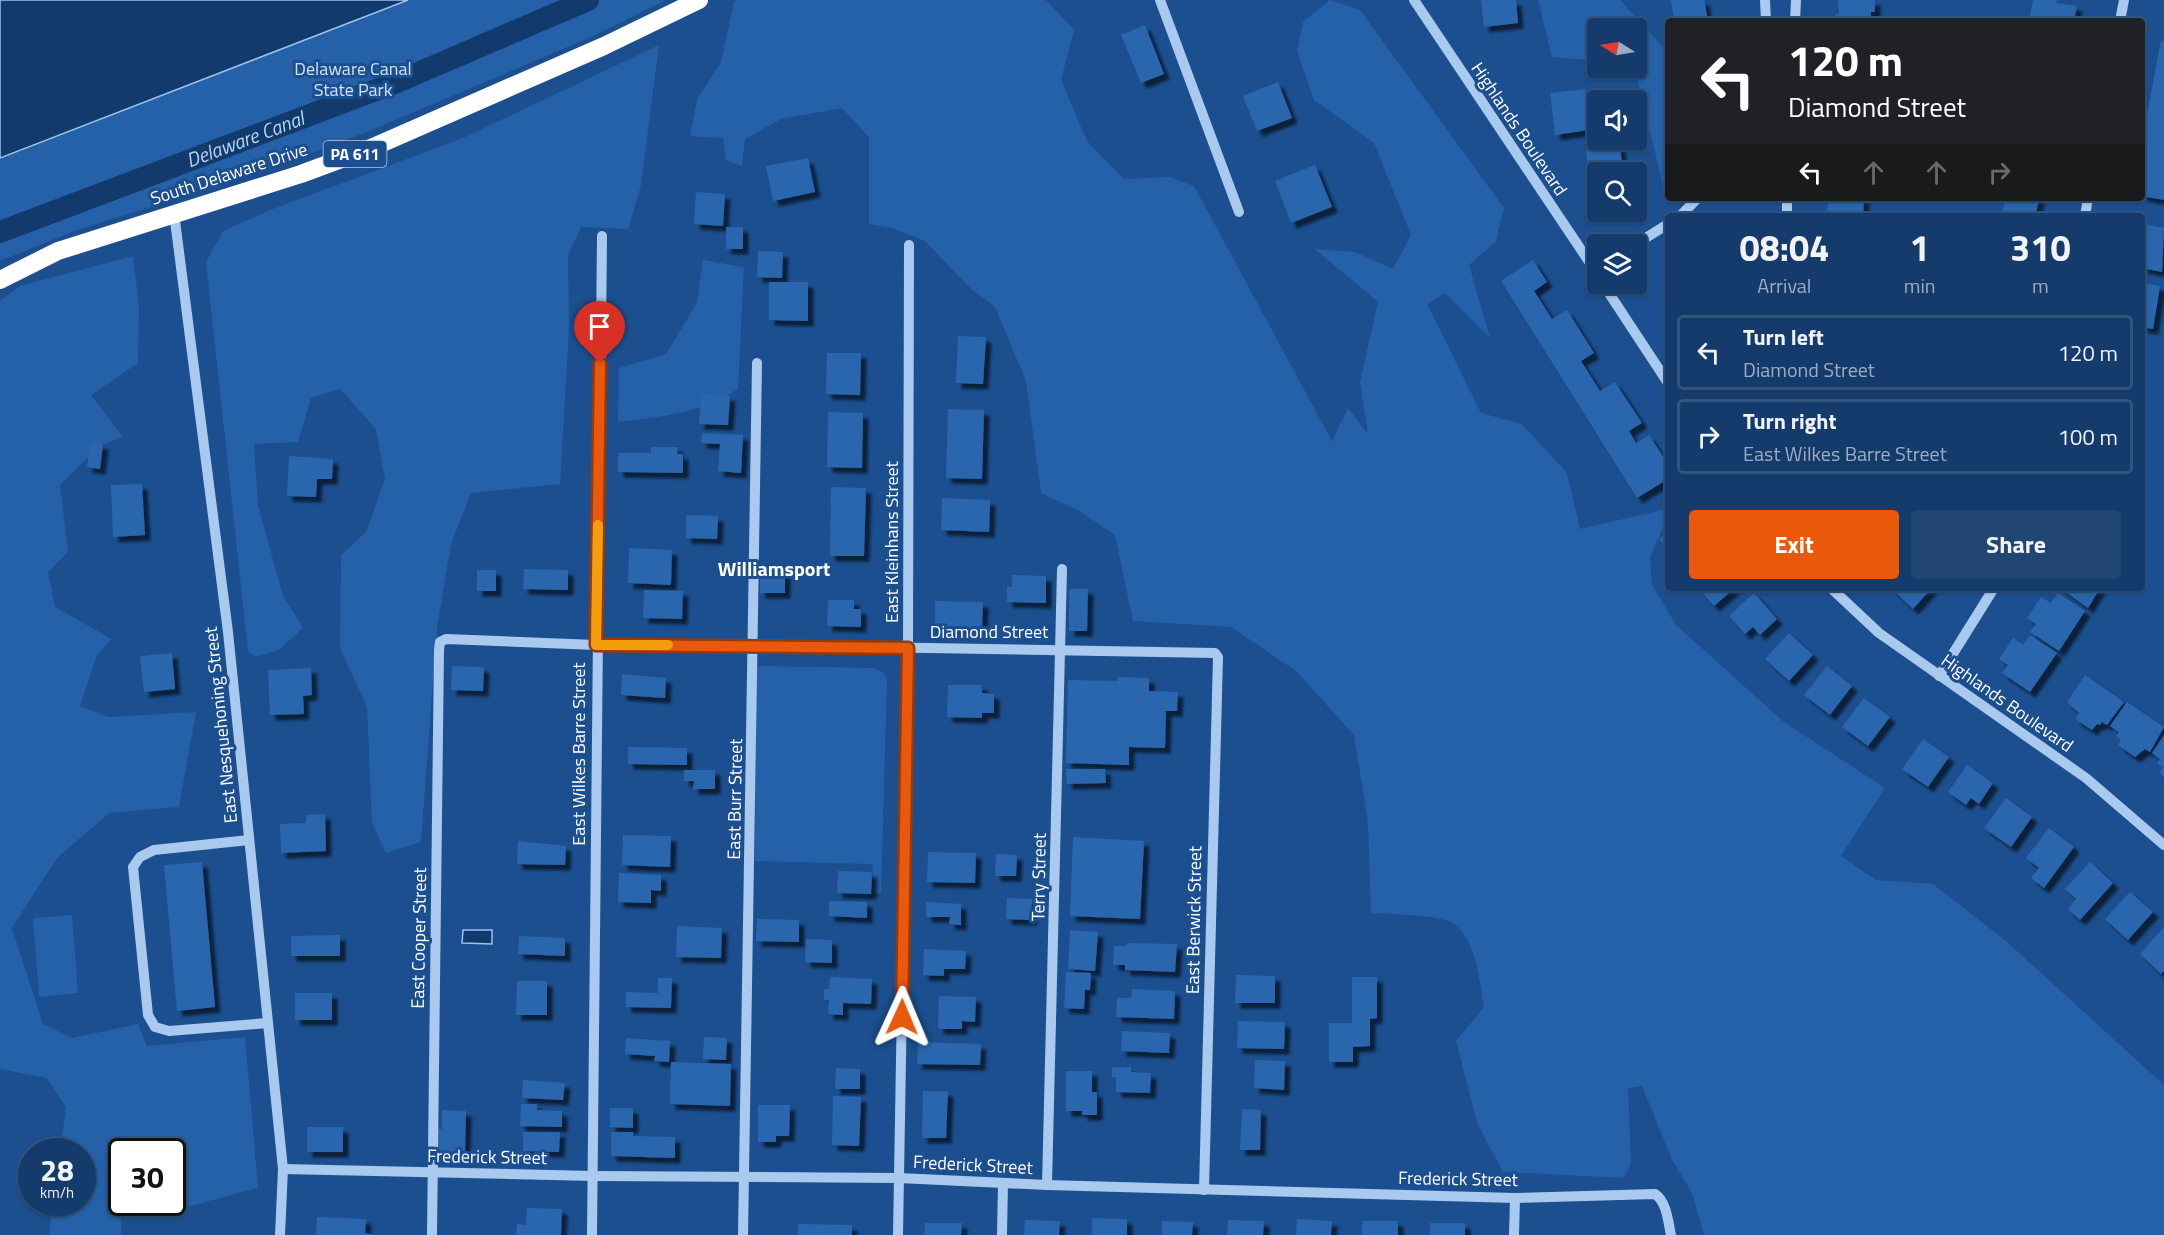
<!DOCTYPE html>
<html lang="en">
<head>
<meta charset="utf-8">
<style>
  body { margin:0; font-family:"Titillium Web",sans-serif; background:#214673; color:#f1f3f6; height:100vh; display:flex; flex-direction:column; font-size:22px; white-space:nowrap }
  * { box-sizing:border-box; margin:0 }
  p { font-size:20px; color:#9dadc1 }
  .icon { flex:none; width:33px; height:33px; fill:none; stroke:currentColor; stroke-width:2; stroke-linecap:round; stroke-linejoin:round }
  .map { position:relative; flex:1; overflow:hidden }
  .panel { position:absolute; left:1665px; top:213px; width:480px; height:378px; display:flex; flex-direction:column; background:#143b6b; border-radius:6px; box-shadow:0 2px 4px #0004,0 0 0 2px #33557e }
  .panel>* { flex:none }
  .hud { position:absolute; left:1665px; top:18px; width:480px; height:183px; border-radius:6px; box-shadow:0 2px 4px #0004,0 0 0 2px #33557e; background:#202124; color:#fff; overflow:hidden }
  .needle { width:39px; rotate:281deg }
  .fabs { position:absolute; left:1587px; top:18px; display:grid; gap:12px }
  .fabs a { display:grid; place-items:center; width:60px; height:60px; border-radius:6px; background:#143b6b; box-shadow:0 2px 4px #0004,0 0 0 2px #33557e; font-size:30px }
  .speed { position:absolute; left:18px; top:1138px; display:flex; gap:12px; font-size:30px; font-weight:700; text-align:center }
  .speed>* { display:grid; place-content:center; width:78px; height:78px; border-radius:50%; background:#143b6b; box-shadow:0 2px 4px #0004,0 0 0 2px #33557e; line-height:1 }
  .speed small { font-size:15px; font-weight:400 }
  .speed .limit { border:3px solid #111; border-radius:9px; background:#fff; color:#111 }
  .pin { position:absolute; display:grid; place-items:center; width:51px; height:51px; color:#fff; margin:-62px -26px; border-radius:50% 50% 50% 0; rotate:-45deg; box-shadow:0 0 6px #0007 }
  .pin .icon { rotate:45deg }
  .me { position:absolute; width:66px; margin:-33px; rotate:1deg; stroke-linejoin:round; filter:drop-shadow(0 0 4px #0008) }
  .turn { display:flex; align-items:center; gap:21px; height:126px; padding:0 24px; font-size:27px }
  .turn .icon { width:78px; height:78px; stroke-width:2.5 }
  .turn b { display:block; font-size:42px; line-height:51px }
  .lanes { display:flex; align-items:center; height:57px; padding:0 24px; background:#0003; justify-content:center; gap:30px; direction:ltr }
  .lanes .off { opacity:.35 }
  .eta { display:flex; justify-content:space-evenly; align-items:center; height:102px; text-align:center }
  .eta b { font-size:36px; font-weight:700; line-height:42px }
  .action { display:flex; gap:12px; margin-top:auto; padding:12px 24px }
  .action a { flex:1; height:69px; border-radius:6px; background:#ea580c; color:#fff; font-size:24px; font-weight:700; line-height:69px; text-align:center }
  .action a+a { background:#214673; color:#f1f3f6 }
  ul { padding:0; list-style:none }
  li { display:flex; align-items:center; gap:18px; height:75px; margin:0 12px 9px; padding:0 12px; border:3px solid #33557e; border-radius:6px }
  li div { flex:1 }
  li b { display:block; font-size:22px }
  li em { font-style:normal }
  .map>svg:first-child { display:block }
</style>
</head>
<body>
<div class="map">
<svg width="2164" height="1235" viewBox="0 0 2164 1235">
  <defs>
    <filter id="shadow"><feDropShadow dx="5.5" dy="5.5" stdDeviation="1.5" flood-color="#0009"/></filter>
  </defs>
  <rect width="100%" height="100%" fill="#1b4f8f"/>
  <g fill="#2461a8">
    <polygon points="408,0 666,0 591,37 372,130 255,174 77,230 0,261 0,158"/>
    <path d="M737,0h309l28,30 -13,50 26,61 37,38 46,-2 24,9 138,255 16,-33 20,26 -8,-52 18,-80 -63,-53 40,3 38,17 18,-34 -37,-92 -60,-43 -17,-49 6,-29 27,-22 30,10 144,198 -8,33 -27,24 21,73 -45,-45 -18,11 54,109 41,11 45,49 13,56 82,-19 5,9 -17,38 2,28 24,40 108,97 101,66 -44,68 35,24 57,4 73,57 158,144v150h-460l-12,-42 -20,-33 -30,-74 -14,2 3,75 -7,15 -121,-6 -26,-49 -21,-82 28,-34c-5,-27 -7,-71 -34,-85 -11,-7 -63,-8 -79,-9l-3,-90 -14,-88 -58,-64 -65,-44 -98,-6 -18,-86 -34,-23 -40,-19 -15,-112 -31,-74 -26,-20 -44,-46 -33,-13 -23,-4v-87l-27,-29 -61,11 -36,20 -3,27 -16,-6 -3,-22 -33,-2 7,-36 24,-38 13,-60z"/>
    <polygon points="1538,0 1620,0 1668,52 1668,192 1665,194 1636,74 1619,68 1636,68 1636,28 1598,28 1597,61 1552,57"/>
    <polygon points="659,45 641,185 628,229 581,227 568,256 569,328 560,484 471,493 451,544 437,628 421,842 386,853 372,823 367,707 340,648 341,555 366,532 385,479 376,429 340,389 311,398 298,442 254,444 258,505 283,596 303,628 279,650 256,657 248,651 206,262 223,231 270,210 463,138"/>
    <polygon points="133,256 139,306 138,363 91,395 123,437 99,446 60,485 68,552 48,572 55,607 112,639 97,655 80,706 108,717 196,712 179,807 109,813 57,858 12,928 43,1024 72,1038 138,1024 147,1046 245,1037 258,1188 164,1213 129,1203 172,1203 172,1152 122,1152 121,1235 49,1235 53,1203 82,1203 82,1152 60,1152 66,1107 47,1078 0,1069 0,301 20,286"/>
    <path d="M703,260l41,7 -6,122c-35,24 -79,28 -120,33l1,-54 47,-14 31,-51z"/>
    <polygon points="759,666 873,668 883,672 887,679 881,893 875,893 872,864 755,861 756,670"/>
    <polygon points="72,915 78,993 39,997 33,918"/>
  </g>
  <g fill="#123a6d" stroke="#9cc4f0" stroke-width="1.5">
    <polygon points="0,0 408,0 0,158"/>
    <polygon points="463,930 492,930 492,944 462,943"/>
  </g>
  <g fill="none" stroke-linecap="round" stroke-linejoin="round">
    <path stroke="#123a6d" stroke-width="22" id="s1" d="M0,232l397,-150 191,-82"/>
  </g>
  <g fill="#2a66ad" filter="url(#shadow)">
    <polygon points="1481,0 1516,0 1518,23 1484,27"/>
    <polygon points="1671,0 1704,0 1708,20 1674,21"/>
    <polygon points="1838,0 1875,0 1875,12 1871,12 1871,21 1836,21 1835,14 1839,14"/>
    <polygon points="2033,0 2057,0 2056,3 2077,6 2074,21 2029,21"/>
    <polygon points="1145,25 1164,74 1141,83 1121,35"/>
    <polygon points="2161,40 2164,41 2164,200 2142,196 2142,142"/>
    <polygon points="1278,82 1292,118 1257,131 1243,96"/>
    <polygon points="1585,89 1589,130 1555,135 1550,93"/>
    <polygon points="1620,146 1623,172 1598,172 1598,191 1591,191 1586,151"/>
    <polygon points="808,158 815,192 773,201 766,166"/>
    <polygon points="1315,165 1332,207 1291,223 1275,181"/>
    <polygon points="696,192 725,194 723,226 694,224"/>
    <polygon points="1828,198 1864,198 1863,216 1827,216"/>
    <polygon points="2005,198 2039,198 2036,214 2041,216 2002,216"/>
    <polygon points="2143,224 2164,228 2162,272 2142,268"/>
    <rect x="726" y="227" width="17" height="22"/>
    <polygon points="758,251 783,252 782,278 757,277"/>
    <polygon points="1533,260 1547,282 1534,291 1552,319 1567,310 1594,353 1581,361 1600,391 1615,382 1642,423 1629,431 1636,443 1649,435 1668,464 1668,479 1637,498 1501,281"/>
    <polygon points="769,282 808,282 808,321 769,320"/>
    <polygon points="2142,283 2160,286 2153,329 2142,327"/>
    <polygon points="958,336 986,337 983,384 956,383"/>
    <polygon points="827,353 861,353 860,395 826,394"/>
    <polygon points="701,394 730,396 728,425 699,424"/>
    <polygon points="948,409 984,410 982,479 946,478"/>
    <polygon points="828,412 863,413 862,468 827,467"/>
    <polygon points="702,433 743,435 741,473 718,471 720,444 701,443"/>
    <polygon points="90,442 103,444 100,469 87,467"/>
    <polygon points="651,447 678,447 677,454 683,454 683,473 618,472 618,453 651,453"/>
    <polygon points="289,456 333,459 332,479 317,479 316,497 287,496"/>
    <polygon points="142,484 145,535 113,537 111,485"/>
    <polygon points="831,487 866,488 864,556 830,556"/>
    <polygon points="942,498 990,500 989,532 941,530"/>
    <polygon points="686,515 718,516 717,539 686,538"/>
    <polygon points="1668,532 1668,550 1659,539"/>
    <polygon points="629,548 672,550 671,585 628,583"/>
    <polygon points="524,569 568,570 568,590 523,589"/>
    <rect x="477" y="570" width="19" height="21"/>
    <rect x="760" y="571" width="25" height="22"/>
    <polygon points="1012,575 1046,576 1046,603 1007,602 1007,587 1012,587"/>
    <polygon points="1698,588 1735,588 1714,606"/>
    <polygon points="1891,588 1932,588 1913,609"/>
    <polygon points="2060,588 2100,588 2088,608"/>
    <polygon points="1069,589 1088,589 1087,631 1069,631"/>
    <polygon points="644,590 683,591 682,619 643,618"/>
    <polygon points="1754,593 1777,619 1760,635 1753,627 1745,634 1729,616"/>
    <polygon points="2058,593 2085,611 2059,651 2030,632 2036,624 2027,618 2041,597 2051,603"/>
    <polygon points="828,600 854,600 854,609 861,609 861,627 827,626"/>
    <polygon points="935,601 983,602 982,632 935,630"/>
    <polygon points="1789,633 1813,655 1789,681 1765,659"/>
    <polygon points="2030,635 2057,653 2030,692 2002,673 2008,665 1999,659 2013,638 2023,645"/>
    <polygon points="172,653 175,689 144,692 140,656"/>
    <polygon points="452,666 484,667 483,691 451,690"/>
    <polygon points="1827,666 1852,686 1830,715 1804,695"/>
    <polygon points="311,668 312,695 303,696 304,714 270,715 268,670"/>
    <polygon points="622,674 666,678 665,698 621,695"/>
    <polygon points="2085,675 2124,702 2107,725 2102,722 2100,725 2097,724 2092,730 2075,719 2079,713 2067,702"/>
    <polygon points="1118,677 1149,678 1149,691 1178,692 1177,711 1166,711 1165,748 1129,747 1129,765 1066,763 1068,680 1118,681"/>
    <polygon points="948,685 982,685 982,693 994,694 994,713 982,713 982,718 947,717"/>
    <polygon points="1864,698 1890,717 1868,746 1842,727"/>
    <polygon points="2127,702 2164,727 2150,752 2145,749 2135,757 2118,745 2121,740 2116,736 2119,732 2110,726"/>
    <polygon points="2164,735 2164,777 2159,773 2163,767 2157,764 2160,759 2152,753"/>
    <polygon points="1923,739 1949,757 1928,787 1902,769"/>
    <polygon points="628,747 687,748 687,765 628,764"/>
    <polygon points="1967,765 1993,783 1979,804 1971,798 1966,805 1948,792"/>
    <polygon points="1066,769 1105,769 1106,783 1067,784"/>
    <polygon points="684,770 715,770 715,789 693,789 694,781 684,781"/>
    <polygon points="2006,798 2032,817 2011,847 1984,828"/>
    <polygon points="325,814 326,851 281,853 280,824 306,823 306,815"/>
    <polygon points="2049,828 2074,847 2044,888 2031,878 2039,868 2026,858"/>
    <polygon points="623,835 671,836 670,867 622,865"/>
    <polygon points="1073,837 1144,841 1140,919 1070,916"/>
    <polygon points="518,841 566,846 565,865 517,864"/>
    <polygon points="928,852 976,853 975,883 927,882"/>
    <polygon points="996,854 1017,855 1016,876 995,876"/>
    <polygon points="202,862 215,1007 177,1011 164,865"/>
    <polygon points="2090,862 2113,883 2080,920 2068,909 2076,899 2065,889"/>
    <polygon points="838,871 872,872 871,894 837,893"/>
    <polygon points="619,873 661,875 661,891 651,890 651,903 618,902"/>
    <polygon points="2130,892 2153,912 2128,940 2105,919"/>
    <polygon points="1007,898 1032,899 1031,920 1006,919"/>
    <polygon points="829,901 867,902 867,918 829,916"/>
    <polygon points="926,902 961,904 961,925 949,924 950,917 926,917"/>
    <polygon points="757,919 799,920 799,942 756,941"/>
    <polygon points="677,926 722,928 721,958 676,957"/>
    <polygon points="2164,927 2164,971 2161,974 2140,954"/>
    <polygon points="1070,930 1098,932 1095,971 1068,969"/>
    <polygon points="340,935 340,956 291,956 291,936"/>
    <polygon points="519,936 565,938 565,956 518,954"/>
    <polygon points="806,939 832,940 832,963 805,962"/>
    <polygon points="1127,943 1177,944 1175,972 1125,970 1125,965 1113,965 1114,946 1127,946"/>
    <polygon points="924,949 966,951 965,969 944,969 944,976 923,975"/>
    <polygon points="1066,972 1091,973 1090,990 1085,990 1084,1009 1064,1008"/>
    <polygon points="1236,975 1275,976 1275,1003 1235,1003"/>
    <polygon points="830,977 872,979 871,1004 843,1003 843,1015 828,1014 829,1000 824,1000 824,989 829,989"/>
    <polygon points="1352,977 1377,977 1377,1018 1370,1019 1370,1046 1353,1047 1353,1062 1329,1062 1329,1023 1352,1023"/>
    <polygon points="658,978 672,978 671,1008 626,1007 626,992 658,993"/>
    <polygon points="517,981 547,981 547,1015 516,1015"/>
    <polygon points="1132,989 1175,991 1174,1019 1116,1017 1117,998 1131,998"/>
    <rect x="295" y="993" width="37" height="27"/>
    <polygon points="939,996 976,997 975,1022 962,1021 962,1029 938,1029"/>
    <polygon points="1238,1021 1285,1022 1284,1049 1237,1048"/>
    <polygon points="1122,1031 1170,1033 1169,1053 1121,1051"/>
    <polygon points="704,1037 727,1038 726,1060 703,1059"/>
    <polygon points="626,1038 670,1041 669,1062 654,1061 655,1056 625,1054"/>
    <polygon points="918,1042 981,1044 980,1065 917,1064"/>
    <polygon points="1255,1060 1285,1061 1284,1090 1254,1088"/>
    <polygon points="671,1062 731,1064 730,1106 670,1104"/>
    <polygon points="1112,1067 1131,1067 1131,1072 1151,1073 1150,1093 1116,1092 1116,1077 1112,1077"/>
    <polygon points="836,1068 860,1069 860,1089 835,1089"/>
    <polygon points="1066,1071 1092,1071 1092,1092 1097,1092 1097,1115 1082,1115 1082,1111 1066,1111"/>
    <polygon points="523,1080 565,1083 563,1100 522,1098"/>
    <polygon points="923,1091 948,1091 946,1138 922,1138"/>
    <polygon points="833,1096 861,1097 859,1146 832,1145"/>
    <polygon points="521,1104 537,1104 537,1110 562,1111 562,1127 520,1126"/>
    <polygon points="758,1105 790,1105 789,1136 776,1136 776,1142 758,1142"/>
    <polygon points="610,1108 633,1108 633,1128 610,1127"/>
    <polygon points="1242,1109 1261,1110 1260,1150 1240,1150"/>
    <polygon points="442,1110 466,1111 465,1155 462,1158 441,1158 441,1154 437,1154 437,1129 442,1129"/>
    <rect x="307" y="1127" width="36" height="25"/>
    <polygon points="523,1132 560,1132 559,1152 523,1151"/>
    <polygon points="611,1132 633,1132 633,1136 675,1137 675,1158 611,1156"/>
    <polygon points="527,1208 562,1209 561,1235 516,1235 517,1224 526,1225"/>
    <polygon points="317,1217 366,1219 365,1233 374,1235 316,1235"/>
    <polygon points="1092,1218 1127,1219 1127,1235 1092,1235"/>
    <polygon points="1297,1219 1332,1221 1331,1235 1296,1235"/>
    <polygon points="1025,1220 1060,1221 1059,1235 1024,1235"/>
    <polygon points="1228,1220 1264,1221 1263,1235 1227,1235"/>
    <polygon points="1162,1221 1193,1222 1192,1235 1162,1235"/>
    <rect x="1362" y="1221" width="36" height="14"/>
    <polygon points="925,1223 962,1223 961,1235 924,1235"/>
    <rect x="1430" y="1223" width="35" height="12"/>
    <polygon points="798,1224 852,1225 852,1235 798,1235"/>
  </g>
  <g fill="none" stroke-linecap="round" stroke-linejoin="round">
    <g stroke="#a9c9ee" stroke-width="10">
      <polyline points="1160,0 1239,212"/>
      <polyline points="1414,0 1598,275"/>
      <polyline points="1765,0 1766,21"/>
      <polyline points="1795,21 1796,0"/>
      <polyline points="2120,21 2124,0"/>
      <polyline points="174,213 228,632 283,1169 280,1235"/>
      <polyline points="1680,216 1698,198"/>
      <polyline points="1787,216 1787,198"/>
      <polyline points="2085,216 2088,198"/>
      <polyline points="1636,244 1668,224"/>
      <polyline points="1603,284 1668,383"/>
      <polyline points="1831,588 1879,633 2086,778 2164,845"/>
      <polyline points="1939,676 1994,588"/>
      <polyline points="249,840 154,850 140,857 133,867 148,1015 155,1027 169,1031 268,1023"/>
      <path d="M283,1169l311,7 305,2 148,7 468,13 140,-4c12,8 13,28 16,41"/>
      <polyline points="1047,1185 1062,569"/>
      <polyline points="432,1235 439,650 440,642 446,639 596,645 754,645 1215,653 1218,657 1204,1190"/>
      <polyline points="592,1235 602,236"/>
      <polyline points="743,1235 757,363"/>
      <polyline points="898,1235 908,648 909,245"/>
      <polyline points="1002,1235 1003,1183"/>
      <polyline points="1514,1235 1515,1198"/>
    </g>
    <polyline stroke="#fff" stroke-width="18" points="0,280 58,251 301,174 371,148 604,46 699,0"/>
  </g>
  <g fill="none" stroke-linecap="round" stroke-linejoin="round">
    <g stroke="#983908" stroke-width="15">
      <polyline id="route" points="600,363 596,645 908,648 902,1017"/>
    </g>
    <use href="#route" stroke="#ea580c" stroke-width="10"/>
    <polyline stroke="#f59e0b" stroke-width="10" points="598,525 596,645 668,645"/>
  </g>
  <g text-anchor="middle" stroke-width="6" stroke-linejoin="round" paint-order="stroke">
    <rect fill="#1b4f8f" stroke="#bbcadd" stroke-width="1.5" x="323.5" y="141" width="63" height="26" rx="4.5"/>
    <g font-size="16" font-weight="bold" fill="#fff">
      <text x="355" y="160">PA 611</text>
    </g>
    <g font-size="18" fill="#cfe3fa" stroke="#1b4f8f">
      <text x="353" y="75">Delaware Canal<tspan x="353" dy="21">State Park</tspan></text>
    </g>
    <g font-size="18" fill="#fff" stroke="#1b4f8f">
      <text transform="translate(1519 129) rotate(56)" y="6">Highlands Boulevard</text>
      <text transform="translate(229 174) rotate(-18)" y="6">South Delaware Drive</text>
      <text transform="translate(892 542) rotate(-90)" y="6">East Kleinhans Street</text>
      <text x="989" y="638">Diamond Street</text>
      <text transform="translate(2007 703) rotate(35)" y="6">Highlands Boulevard</text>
      <text transform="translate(221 725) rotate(-96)" y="6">East Nesquehoning Street</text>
      <text transform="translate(579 754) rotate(-90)" y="6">East Wilkes Barre Street</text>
      <text transform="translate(735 799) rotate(-89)" y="6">East Burr Street</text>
      <text transform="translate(1039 877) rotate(-89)" y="6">Terry Street</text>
      <text transform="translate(1194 920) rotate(-89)" y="6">East Berwick Street</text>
      <text transform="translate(419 938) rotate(-89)" y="6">East Cooper Street</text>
      <text transform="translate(487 1157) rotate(1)" y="6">Frederick Street</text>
      <text transform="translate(973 1165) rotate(3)" y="6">Frederick Street</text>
      <text transform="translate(1458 1179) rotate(1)" y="6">Frederick Street</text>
    </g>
    <g font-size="20" font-style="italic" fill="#b5d3f5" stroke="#1b4f8f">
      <text dy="7" stroke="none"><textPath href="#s1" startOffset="262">Delaware Canal</textPath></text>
    </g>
    <g font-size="20" font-weight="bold" fill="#fff" stroke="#1b4f8f">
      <text x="774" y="576">Williamsport</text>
    </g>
  </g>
</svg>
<div class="fabs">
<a><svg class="needle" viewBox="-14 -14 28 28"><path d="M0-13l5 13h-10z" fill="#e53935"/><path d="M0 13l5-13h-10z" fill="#9dadc1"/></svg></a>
<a><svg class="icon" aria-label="sound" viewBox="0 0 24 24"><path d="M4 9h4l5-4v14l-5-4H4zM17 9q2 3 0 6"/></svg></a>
<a><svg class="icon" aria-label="search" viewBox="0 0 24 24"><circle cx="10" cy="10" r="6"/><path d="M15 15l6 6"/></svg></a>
<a><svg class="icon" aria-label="layers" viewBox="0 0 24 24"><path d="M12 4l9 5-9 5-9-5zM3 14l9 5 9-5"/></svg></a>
</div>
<div class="speed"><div>28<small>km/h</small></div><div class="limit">30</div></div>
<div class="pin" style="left:600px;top:363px;background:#d93025"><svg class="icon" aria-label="arrive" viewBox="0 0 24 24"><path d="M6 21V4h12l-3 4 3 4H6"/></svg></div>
<svg class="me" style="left:902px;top:1017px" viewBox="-20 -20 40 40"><path d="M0-17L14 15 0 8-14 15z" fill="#ea580c" stroke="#fff" stroke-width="4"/></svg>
<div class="hud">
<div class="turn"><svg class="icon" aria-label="left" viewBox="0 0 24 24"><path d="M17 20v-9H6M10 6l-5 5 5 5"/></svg><div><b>120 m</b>Diamond Street</div></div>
<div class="lanes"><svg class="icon" aria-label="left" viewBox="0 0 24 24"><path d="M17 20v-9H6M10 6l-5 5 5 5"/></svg><svg class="icon off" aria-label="ahead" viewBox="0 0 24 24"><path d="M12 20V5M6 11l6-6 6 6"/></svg><svg class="icon off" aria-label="ahead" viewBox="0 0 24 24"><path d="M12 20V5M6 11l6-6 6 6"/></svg><svg class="icon off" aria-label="right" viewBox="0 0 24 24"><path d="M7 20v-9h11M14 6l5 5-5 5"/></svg></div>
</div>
<section class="panel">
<div class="eta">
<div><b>08:04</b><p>Arrival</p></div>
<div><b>1</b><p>min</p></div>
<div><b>310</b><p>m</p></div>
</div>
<ul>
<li><svg class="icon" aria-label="left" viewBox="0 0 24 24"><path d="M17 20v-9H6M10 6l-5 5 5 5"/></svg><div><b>Turn left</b><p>Diamond Street</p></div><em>120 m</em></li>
<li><svg class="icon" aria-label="right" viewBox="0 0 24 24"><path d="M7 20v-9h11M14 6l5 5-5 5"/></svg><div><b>Turn right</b><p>East Wilkes Barre Street</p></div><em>100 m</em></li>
</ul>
<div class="action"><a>Exit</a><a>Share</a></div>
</section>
</div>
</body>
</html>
